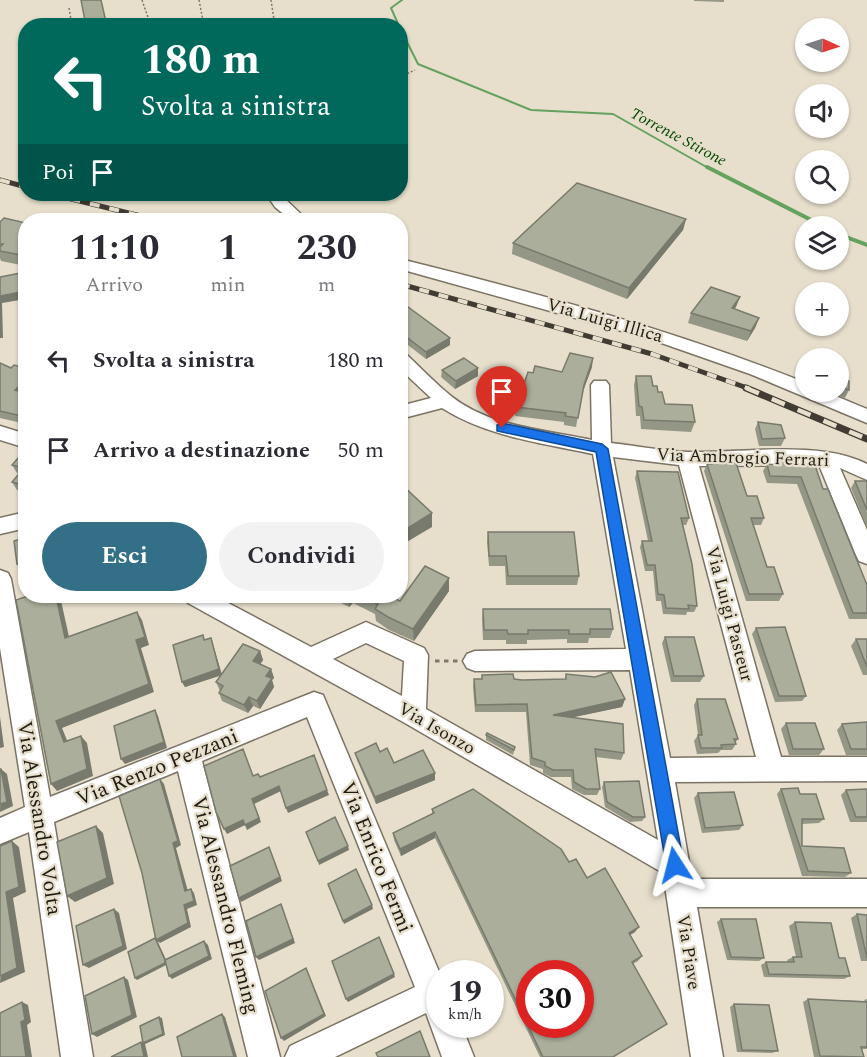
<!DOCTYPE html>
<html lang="it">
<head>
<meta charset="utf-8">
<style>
  body { margin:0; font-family:Spectral,serif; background:#f2f2f3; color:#2b2b33; height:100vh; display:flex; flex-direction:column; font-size:22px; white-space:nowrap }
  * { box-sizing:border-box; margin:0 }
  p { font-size:20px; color:#7c7c81 }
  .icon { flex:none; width:33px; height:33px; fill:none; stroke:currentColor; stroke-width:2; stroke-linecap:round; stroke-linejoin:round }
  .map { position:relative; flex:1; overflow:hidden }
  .side { position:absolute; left:18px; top:213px; width:390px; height:390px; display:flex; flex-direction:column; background:#fff; border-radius:24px; box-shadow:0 2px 4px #0004 }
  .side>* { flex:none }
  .hud { position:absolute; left:18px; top:18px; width:390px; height:183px; border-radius:24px; box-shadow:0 2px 4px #0004; background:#00695c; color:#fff; overflow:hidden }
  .needle { width:39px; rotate:93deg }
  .fabs { position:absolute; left:795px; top:18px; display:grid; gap:12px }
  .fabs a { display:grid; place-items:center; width:54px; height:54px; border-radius:50%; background:#fff; box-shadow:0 2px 4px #0004; font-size:30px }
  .speed { position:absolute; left:426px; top:960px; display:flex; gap:12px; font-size:30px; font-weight:700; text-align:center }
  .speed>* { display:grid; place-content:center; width:78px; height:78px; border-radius:50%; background:#fff; box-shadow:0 2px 4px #0004; line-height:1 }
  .speed small { font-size:15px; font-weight:400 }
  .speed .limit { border:9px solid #d22; background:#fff; color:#111 }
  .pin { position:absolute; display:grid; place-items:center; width:51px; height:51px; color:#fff; margin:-62px -26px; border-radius:50% 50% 50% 0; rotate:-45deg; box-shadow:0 0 6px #0007 }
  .pin .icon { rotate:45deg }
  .me { position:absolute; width:66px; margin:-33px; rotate:351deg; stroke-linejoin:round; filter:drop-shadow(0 0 4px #0008) }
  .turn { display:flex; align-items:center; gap:21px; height:126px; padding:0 24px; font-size:27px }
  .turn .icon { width:78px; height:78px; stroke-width:2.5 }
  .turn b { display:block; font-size:42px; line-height:51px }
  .then { display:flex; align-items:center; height:57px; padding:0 24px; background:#0003; gap:12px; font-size:22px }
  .eta { display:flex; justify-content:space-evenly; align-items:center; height:102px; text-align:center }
  .eta b { font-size:36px; font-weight:700; line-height:42px }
  .cta { display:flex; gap:12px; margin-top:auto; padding:12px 24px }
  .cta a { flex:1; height:69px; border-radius:36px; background:#336f86; color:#fff; font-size:24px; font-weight:700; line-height:69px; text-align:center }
  .cta a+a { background:#f2f2f3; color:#2b2b33 }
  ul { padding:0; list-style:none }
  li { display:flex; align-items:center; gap:18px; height:90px; padding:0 24px }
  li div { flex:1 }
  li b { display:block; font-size:22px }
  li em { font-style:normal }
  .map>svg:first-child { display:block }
</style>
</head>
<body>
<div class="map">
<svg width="867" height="1057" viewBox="0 0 867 1057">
  <rect width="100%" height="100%" fill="#e7dfcc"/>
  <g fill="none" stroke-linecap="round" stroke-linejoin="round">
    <g stroke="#65a15f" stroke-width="2">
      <polyline points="399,26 391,8 402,0"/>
      <polyline points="400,28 418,64 531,110 613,114 710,169"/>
    </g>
    <g stroke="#65a15f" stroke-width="4">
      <polyline points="707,167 823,226"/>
      <polyline points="838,234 867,245"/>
    </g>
    <g stroke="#7b7363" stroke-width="3">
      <g id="minor">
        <polygon points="266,194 280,194 307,220 291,220 275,207"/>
        <path d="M400,259c137,34 274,71 406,124v9h20l41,17v14l-117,-49 -100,-35 -250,-70z"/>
        <path d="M400,352l6,2c15,14 29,29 45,42 38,31 95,34 141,44l-1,-55 3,-4h12l3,4 2,58c26,3 53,8 78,9 54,1 131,-12 178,12v16l-27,-12 27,62v34l-8,-3 -3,-6 -37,-90 -120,1 82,291h86v24l-192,1 17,97h175v28h-170l26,150h-32l-28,-184 -258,-150 -217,-120 -3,-7h30l96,51 55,-25 58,26 4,7 -2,54 232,131 -28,-170 -155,1 -8,-3 -4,-7 4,-7 8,-3 151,-2 -33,-195c-51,-11 -105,-17 -151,-46l-42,11v-13l31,-8 -31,-29zM613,457l66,8 77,292 -86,1zM366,643l38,18 -2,35 -69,-37z"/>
        <polygon points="0,426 26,434 26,448 0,440"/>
        <polygon points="26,512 26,528 0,534 0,518"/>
        <polygon points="0,570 8,573 11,579 50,797 314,692 323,695 440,974 440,1024 461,1024 474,1057 442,1057 426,1013 335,1057 285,1057 290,1046 415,987 307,717 202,761 280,1057 248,1057 178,771 54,822 93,1057 61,1057 29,832 0,844 0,818 25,807 0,648"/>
      </g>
    </g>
    <g stroke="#7d786b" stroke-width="1.5" stroke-dasharray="2 2" stroke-linecap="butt">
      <polyline points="142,0 151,26"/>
      <polyline points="199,0 204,26"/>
      <polyline points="271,0 275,26"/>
      <polyline points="69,8 72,26"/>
      <polyline points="400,77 415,70"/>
    </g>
    <polyline stroke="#7d786b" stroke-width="3" stroke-dasharray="4.5 4.5" stroke-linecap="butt" points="435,661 458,661"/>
    <use href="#minor" fill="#fff" fill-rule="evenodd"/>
    <g stroke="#403c33" stroke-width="5">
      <g id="rail-far1">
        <polyline points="0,180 26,187"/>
        <polyline points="51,194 157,220"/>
        <polyline points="400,284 652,354 750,389"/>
      </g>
    </g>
    <g stroke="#403c33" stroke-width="7">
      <polyline id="rail" points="746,388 867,439"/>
    </g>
    <use href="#rail-far1" stroke="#e7dfcc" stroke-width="4" stroke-dasharray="10" stroke-linecap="butt"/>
    <use href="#rail" stroke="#e7dfcc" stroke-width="4.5" stroke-dasharray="14" stroke-linecap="butt"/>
  </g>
  <g fill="#949686">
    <polygon points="694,0 724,0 724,2 694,1"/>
    <polygon points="686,219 683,230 627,299 512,254 513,243"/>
    <polygon points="0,222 26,223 26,266 1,261 0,258"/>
    <polygon points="740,297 734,309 759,318 755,328 747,341 688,323 691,313"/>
    <polygon points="400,301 450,345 426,359 400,339"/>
    <polygon points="0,363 26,393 26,424 0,418"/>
    <polygon points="592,367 582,393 576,427 564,425 564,422 515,416 516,407 533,373 562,372"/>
    <polygon points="478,368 478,376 455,389 441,377 442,370"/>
    <polygon points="636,376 653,386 658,392 665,404 695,422 691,432 641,429 640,416 636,416 634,385"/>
    <polygon points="838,379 849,390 845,398 831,392 838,392"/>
    <polygon points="758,422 785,438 781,446 759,446 755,429"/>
    <polygon points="26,449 26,492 17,490 12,482 19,473 17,473 12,465"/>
    <polygon points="778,461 792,465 823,489 867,585 867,619 849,619 797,484 767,483 763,471 767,464 776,465"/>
    <polygon points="707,464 747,496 764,518 761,525 753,525 767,567 783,594 779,601 746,601 704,471"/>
    <polygon points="637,471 689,518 686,525 683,525 697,606 694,612 687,612 686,615 663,614 661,601 656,601 653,571 645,571 640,547 642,541 648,541 635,478"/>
    <polygon points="855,481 867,481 867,527 851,488"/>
    <polygon points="488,532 579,576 577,585 506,585 505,566 489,566 487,542"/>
    <polygon points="449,591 414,641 389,630 376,621 375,614 353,603 349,607 327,596 390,596 400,601"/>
    <polygon points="483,609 613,629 610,638 589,638 588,643 567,643 567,639 527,640 527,644 506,644 506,640 483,640 482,619"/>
    <polygon points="756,628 806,696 802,701 775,702 752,634"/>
    <polygon points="665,637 704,676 700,682 671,682 662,643"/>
    <polygon points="211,638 222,675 260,651 263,660 260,665 271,669 274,678 272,680 274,687 260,709 253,706 248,713 222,701 219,693 220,691 216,682 222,675 185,687 182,682 205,640"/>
    <polygon points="856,639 867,639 867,675 863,675 851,646"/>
    <polygon points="566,674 625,699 622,707 573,717 624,753 621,760 596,757 600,789 597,795 584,795 572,789 571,777 551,777 543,773 543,769 530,765 526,712 475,712 473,687 474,679 482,679 482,675 522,680 565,680"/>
    <polygon points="697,699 738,739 735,743 736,744 732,750 721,750 718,753 697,754 694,741 698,735 694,705"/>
    <polygon points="867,722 867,755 846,755 837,730 842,724"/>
    <polygon points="786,723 824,749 819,755 789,755 781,729"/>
    <polygon points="486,735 515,747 513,755 486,740"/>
    <polygon points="380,752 394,763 435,773 435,780 376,804 357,760 355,753"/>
    <polygon points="604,782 645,817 642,821 630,822 605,807 602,787"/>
    <polygon points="781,789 800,794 824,819 819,823 802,824 802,846 851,873 845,877 802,876 777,794"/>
    <polygon points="867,789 867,822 850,822 841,795 846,790"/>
    <polygon points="698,793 743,825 739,830 702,833 694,798"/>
    <polygon points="432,809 569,862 587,878 635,932 630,935 642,956 638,961 633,964 614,1057 540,1057 435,838 401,856 394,840 393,833 432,814"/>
    <polygon points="857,914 867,915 867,961 861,961 851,918"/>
    <polygon points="721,919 764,958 759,961 727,960 717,922"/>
    <polygon points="795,922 839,958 850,976 844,979 764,977 761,965 766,962 788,962 787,960 793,957 796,957 789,926"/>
    <polygon points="808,999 865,1001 864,1000 867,999 867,1049 862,1049 864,1057 814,1057 803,1002"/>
    <polygon points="734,1004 778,1051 772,1053 737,1052 730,1007"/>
  </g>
  <g fill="#787a6d">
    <polygon points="101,0 107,25 101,26 100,23"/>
    <polygon points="686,219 683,230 627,299 629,288"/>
    <polygon points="26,291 26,299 2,303 3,338 0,338 0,296"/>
    <polygon points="740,297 736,307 728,318 732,308"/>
    <polygon points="759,318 755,328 747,341 751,331"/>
    <polygon points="450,338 450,345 426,359 426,352"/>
    <polygon points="593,358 592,367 582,394 584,385"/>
    <polygon points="478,368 478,376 455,389 456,381"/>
    <polygon points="26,379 26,392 19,398 15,390"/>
    <polygon points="432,513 432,527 400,546 400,533"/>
    <polygon points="26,561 26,569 21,570 17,564"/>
    <polygon points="449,578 449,591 414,641 413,629"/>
    <polygon points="56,596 60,596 71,646 65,638"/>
    <polygon points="348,596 352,596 353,603 349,607"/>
    <polygon points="137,612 142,620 149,645 141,648 154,692 62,728 71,750 64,742 56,721 136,640"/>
    <polygon points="211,638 222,675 185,687 182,682"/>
    <polygon points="260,651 263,660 256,670 253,661"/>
    <polygon points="271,669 274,678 272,680 274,687 260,709 257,701 266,676"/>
    <polygon points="249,697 253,706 248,713 244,705"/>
    <polygon points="625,699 622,707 551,722 553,715"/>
    <polygon points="155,710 158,716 167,748 125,764 121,759"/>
    <polygon points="0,717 4,747 0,748"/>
    <polygon points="81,736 87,743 93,776 57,791 51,784"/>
    <polygon points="1,769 7,774 13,806 0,812"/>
    <polygon points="435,773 435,780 376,804 375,797"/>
    <polygon points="160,779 164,784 181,845 176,848 189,895 185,891 173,843"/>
    <polygon points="279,786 281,791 254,804 261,822 247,830 245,825 227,834 224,829 243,820 252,799"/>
    <polygon points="327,790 329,795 288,813 286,808"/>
    <polygon points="96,826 103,833 114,884 75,902 67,896"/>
    <polygon points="435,832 435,838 401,856 400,849"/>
    <polygon points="12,841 19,847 26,892 13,898 25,972 0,983 6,892"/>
    <polygon points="348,846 349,850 319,865 318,861"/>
    <polygon points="269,847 282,881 241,902 239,898"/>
    <polygon points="191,889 194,893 197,905 187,909 191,927 160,943 156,940 184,905"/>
    <polygon points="281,904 295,943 259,960 256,957"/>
    <polygon points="372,905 373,909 344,924 343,921"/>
    <polygon points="114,909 119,913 127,949 89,968 83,965"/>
    <polygon points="639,927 635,932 625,938 629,933"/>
    <polygon points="155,938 157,940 168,964 137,980 135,978"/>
    <polygon points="204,941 208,945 212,959 172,979 169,976"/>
    <polygon points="306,968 326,1016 284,1041 281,1038"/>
    <polygon points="394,974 395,977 348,1002 346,999"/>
    <polygon points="124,977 128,980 137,1017 97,1037 92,1034"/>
    <polygon points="22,1002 28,1005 31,1022 27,1025 32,1057 26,1057 21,1022"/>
    <polygon points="222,1014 225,1017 237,1057 234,1057"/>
    <polygon points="159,1017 162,1018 165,1035 145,1044 148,1057 144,1057 141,1042 143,1043"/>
  </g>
  <g fill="#acae9c" stroke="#787a6d" stroke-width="1.5" fill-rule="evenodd">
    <polygon points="81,0 101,0 106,22 100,23 101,26 86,26"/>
    <polygon points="577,183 686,219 629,288 513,243"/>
    <polygon points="94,217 110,220 90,220"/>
    <polygon points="4,218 26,223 26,256 0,251 0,247 3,244 0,244 0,222"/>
    <polygon points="26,272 26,291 0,296 0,277"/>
    <polygon points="711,287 740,297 732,308 759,318 751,331 691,313"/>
    <polygon points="400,301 450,338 426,352 400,332"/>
    <polygon points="570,353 593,358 584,385 578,418 565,416 566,413 516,407 528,372 533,373 535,366 562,372"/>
    <polygon points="464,358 478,368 456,381 442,370"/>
    <polygon points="0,363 11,368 14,365 26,368 26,379 15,390 26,393 26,417 0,411"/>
    <polygon points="636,376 651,376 653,386 657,386 658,392 662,392 665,404 692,405 695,422 644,420 642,407 639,406"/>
    <polygon points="838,379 849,381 849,390 838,386"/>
    <polygon points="758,422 781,425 785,438 762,439"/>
    <polygon points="26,449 26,486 12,482 24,468 12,465"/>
    <polygon points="778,461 791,461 792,465 815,465 823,489 828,489 867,585 867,613 853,613 801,477 770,476 767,464 779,465"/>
    <polygon points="736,463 747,496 757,496 764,518 751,518 767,567 774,567 783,594 749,594 707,464"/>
    <polygon points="637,471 678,472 689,518 681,518 692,564 697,606 688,605 689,609 666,608 664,595 658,594 655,565 647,565 642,541 652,541"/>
    <polygon points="855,481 867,481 867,510"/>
    <polygon points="400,483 432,513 400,533"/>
    <polygon points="488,532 574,532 579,576 508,576 506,556 489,556"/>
    <polygon points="26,537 26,561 17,564 14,541"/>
    <polygon points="425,566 449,578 413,629 388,617 375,609 378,604 362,596 390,596 400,601"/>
    <polygon points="28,596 56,596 65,638 137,612 145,637 136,640 149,684 56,721 64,742 81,736 87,769 51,784 16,600"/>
    <polygon points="483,609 610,609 613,629 590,629 590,634 569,634 569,630 528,630 528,634 508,634 507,630 484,630"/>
    <polygon points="785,627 806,696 779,696 756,628"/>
    <polygon points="203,635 204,640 211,638 219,669 182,682 173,645"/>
    <polygon points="665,637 694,637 704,676 674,676"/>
    <polygon points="856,639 867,639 867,667"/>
    <polygon points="243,644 260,651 253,661 271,669 266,676 272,678 257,701 249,697 244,705 219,693 223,686 216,682"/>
    <polygon points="611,672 625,699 553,715 623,724 624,753 595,749 600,789 586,789 574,782 573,770 553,770 545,766 545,762 532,758 527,704 476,705 474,679 482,679 482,675 513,674 514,679 522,680 566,679 566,674 595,677"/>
    <polygon points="697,699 725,699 738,739 734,739 736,744 721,745 722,748 701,748 698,735 702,735"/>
    <polygon points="155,710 164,742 121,759 114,726"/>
    <polygon points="867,722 867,749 851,749 842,724"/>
    <polygon points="786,723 815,723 824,749 793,749"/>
    <polygon points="487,733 515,747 514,750 486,735"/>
    <polygon points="376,743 380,752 387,748 394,763 423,750 435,773 375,797 355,753"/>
    <polygon points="243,749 253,776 258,774 260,777 314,755 327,790 286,808 279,786 252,799 259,818 245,825 243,820 224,829 216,812 204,766"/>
    <polygon points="0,769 1,769 7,802 0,804"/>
    <polygon points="160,779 178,841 173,843 185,891 191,889 194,901 184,905 188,923 156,940 142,873 119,796"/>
    <polygon points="639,781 645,817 633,817 607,802 604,782"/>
    <polygon points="798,788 800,794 816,794 824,819 802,819 802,846 844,848 851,873 808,871 781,789"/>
    <path d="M473,789l88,60 8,13 7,-3 11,19 18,-10 34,59 -10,6 13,23 -10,6 35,62 -54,33h-70l-108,-225 -35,17 -7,-16 41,-20 -2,-4zM530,974h50v50h-50z"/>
    <polygon points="867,789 867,817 856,817 846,790"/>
    <polygon points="734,792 743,825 705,828 698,793"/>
    <polygon points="335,817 348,846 318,861 306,832"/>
    <polygon points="96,826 107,878 67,896 57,842"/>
    <polygon points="12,841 19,887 6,892 17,968 0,976 0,846"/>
    <polygon points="269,847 280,877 239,898 230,866"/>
    <polygon points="356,869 372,905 343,921 328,884"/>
    <polygon points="281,904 293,939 256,957 246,921"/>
    <polygon points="114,909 123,946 83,965 76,926"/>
    <polygon points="857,914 867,915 867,958"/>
    <polygon points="721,919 756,919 764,958 731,957"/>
    <polygon points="795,922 831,923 839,958 845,958 850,976 769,974 766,962 794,962 793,957 802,957"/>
    <polygon points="379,937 394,974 346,999 332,961"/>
    <polygon points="155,938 165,960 165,963 135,978 128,952"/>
    <polygon points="204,941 209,956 169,976 165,960"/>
    <polygon points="306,968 324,1014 281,1038 265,991"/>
    <polygon points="124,977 132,1015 92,1034 85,996"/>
    <polygon points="808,999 867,1002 867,1047 861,1047 864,1057 820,1056"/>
    <polygon points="22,1002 25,1020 21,1022 26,1057 0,1057 0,1013"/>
    <polygon points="734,1004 769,1005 778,1051 742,1050"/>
    <polygon points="222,1014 234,1057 182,1057 177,1037"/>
    <polygon points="159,1017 163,1034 143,1043 140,1026"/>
    <polygon points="420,1031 430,1057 378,1057 376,1053"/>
    <polygon points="141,1042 144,1057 111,1057"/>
  </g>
  <polygon fill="#1a73e8" stroke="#114b97" stroke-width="1.5" points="502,423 602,444 608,449 684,865 681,872 675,874 669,872 666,865 596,452 497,431 497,425"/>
  <g text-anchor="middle" stroke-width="4.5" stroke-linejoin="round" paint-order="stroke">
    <g font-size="16" font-style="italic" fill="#064802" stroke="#e7dfcc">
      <text transform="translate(679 136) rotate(28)" y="6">Torrente Stirone</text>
    </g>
    <g font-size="18" fill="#1f1c15" stroke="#e7dfcc">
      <text transform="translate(605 320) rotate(16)" y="6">Via Luigi Illica</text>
      <text transform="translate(743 457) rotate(2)" y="6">Via Ambrogio Ferrari</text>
      <text transform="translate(730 614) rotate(75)" y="6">Via Luigi Pasteur</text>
      <text transform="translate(437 728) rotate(30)" y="6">Via Isonzo</text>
      <text transform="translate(689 952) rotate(81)" y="6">Via Piave</text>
    </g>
    <g font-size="21" fill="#1f1c15" stroke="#e7dfcc">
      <text transform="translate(157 767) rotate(-22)" y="7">Via Renzo Pezzani</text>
      <text transform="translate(40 818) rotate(81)" y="7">Via Alessandro Volta</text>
      <text transform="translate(377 857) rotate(68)" y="7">Via Enrico Fermi</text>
      <text transform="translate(226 905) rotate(76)" y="7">Via Alessandro Fleming</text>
    </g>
  </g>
</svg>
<div class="fabs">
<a><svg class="needle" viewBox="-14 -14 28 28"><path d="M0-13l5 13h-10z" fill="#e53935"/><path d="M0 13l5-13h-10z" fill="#7c7c81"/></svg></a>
<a><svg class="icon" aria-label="sound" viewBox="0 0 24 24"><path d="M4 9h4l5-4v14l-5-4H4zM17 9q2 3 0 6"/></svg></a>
<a><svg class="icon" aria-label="search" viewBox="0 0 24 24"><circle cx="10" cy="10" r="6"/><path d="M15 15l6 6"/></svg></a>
<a><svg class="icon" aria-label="layers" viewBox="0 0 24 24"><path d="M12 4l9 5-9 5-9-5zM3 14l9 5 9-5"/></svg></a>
<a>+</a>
<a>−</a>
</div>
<div class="speed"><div>19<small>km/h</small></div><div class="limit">30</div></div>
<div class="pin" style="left:502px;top:428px;background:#d93025"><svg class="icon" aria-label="arrive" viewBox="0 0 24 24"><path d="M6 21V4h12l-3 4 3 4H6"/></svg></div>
<svg class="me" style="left:675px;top:865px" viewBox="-20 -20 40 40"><path d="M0-17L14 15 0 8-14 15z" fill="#1a73e8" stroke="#fff" stroke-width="4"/></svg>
<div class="hud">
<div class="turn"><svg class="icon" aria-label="left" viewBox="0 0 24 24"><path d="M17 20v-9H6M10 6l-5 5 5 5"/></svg><div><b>180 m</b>Svolta a sinistra</div></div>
<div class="then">Poi<svg class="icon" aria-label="arrive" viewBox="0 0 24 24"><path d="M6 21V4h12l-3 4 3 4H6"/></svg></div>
</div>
<section class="side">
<div class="eta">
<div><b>11:10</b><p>Arrivo</p></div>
<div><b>1</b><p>min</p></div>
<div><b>230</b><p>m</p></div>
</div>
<ul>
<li><svg class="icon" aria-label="left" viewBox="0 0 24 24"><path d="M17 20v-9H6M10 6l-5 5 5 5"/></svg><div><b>Svolta a sinistra</b></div><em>180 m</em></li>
<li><svg class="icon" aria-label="arrive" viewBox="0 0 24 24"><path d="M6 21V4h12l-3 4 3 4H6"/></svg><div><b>Arrivo a destinazione</b></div><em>50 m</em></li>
</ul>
<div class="cta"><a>Esci</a><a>Condividi</a></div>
</section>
</div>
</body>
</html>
